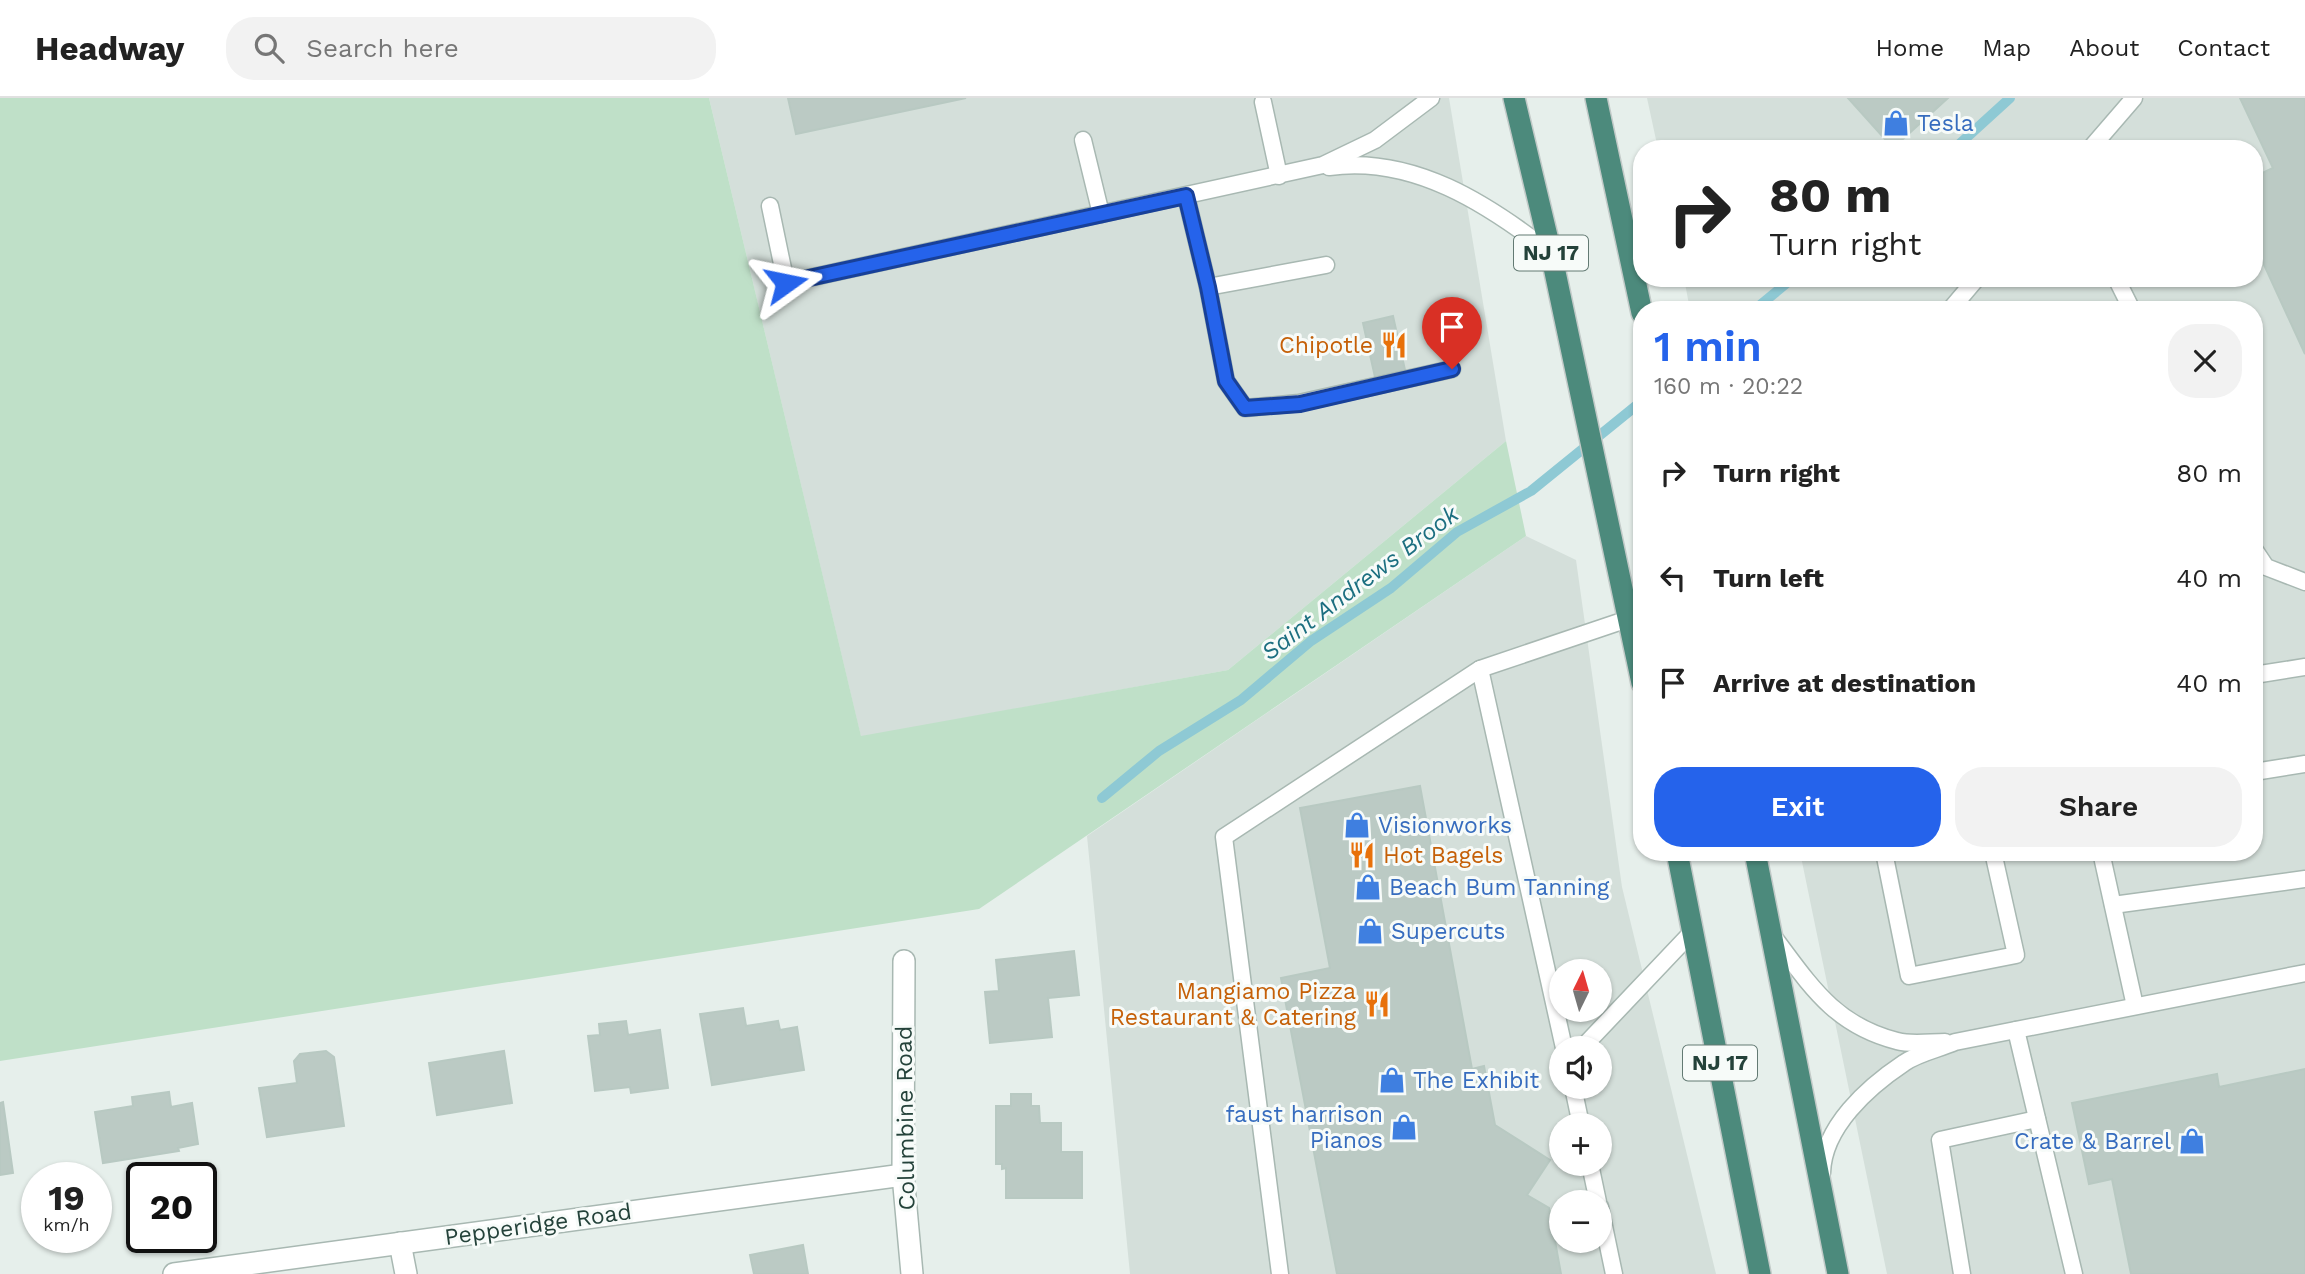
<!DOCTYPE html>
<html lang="en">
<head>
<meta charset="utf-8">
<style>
  body { margin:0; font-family:"Work Sans",sans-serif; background:#f2f2f2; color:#222; height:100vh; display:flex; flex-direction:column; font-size:26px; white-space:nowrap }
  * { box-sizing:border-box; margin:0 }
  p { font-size:23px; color:#767676 }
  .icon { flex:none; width:38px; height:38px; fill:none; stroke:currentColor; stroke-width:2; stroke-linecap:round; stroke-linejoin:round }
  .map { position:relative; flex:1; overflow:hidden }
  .panel { position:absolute; left:1633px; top:203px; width:630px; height:560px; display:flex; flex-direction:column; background:#fff; border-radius:28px; box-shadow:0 2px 5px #0004 }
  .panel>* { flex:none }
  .top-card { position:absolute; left:1633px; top:42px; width:630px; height:147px; border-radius:28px; box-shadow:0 2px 5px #0004; background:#fff; color:#222; overflow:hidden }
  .needle { width:46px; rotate:5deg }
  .controls { position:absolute; left:1549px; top:861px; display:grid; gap:14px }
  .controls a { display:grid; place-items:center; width:63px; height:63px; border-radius:50%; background:#fff; box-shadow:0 2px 5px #0004; font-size:35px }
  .speed { position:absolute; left:21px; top:1064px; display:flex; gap:14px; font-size:35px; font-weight:700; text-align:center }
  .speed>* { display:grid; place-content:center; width:91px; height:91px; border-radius:50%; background:#fff; box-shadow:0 2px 5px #0004; line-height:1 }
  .speed small { font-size:18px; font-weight:400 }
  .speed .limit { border:4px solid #111; border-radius:10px; background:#fff; color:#111 }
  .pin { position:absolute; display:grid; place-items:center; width:60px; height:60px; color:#fff; margin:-72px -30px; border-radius:50% 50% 50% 0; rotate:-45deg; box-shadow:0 0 7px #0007 }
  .pin .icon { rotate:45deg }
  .me { position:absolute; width:77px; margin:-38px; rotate:78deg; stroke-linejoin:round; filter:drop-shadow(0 0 5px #0008) }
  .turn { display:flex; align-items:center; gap:24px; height:147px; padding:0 21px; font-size:32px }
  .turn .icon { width:91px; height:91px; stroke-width:2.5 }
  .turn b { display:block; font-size:49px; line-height:60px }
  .round { display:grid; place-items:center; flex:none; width:74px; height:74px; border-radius:28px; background:#f2f2f2 }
  .overview { display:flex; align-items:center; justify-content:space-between; height:119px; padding:0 21px }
  h1 { font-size:42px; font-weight:600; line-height:52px; color:#2563eb }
  .action { display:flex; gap:14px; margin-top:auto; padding:14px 21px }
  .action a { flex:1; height:80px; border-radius:28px; background:#2563eb; color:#fff; font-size:28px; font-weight:600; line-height:80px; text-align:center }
  .action a+a { background:#f2f2f2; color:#222 }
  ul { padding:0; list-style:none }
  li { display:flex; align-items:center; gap:21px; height:105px; padding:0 21px }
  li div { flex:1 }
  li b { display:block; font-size:26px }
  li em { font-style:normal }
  header { display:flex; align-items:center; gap:42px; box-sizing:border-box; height:98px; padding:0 35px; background:#fff; border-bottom:2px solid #e0e0e0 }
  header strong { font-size:33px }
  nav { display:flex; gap:38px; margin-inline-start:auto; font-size:24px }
  .search { width:490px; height:63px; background:#f2f2f2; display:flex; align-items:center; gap:18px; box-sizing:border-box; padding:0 24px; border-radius:28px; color:#767676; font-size:26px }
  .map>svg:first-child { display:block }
</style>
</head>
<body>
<header>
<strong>Headway</strong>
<div class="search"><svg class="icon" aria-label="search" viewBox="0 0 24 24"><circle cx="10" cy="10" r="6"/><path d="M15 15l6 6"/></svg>Search here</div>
<nav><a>Home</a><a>Map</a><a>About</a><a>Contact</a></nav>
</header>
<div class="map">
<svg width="2305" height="1176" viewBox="0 0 2305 1176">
  <rect width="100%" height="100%" fill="#e6efeb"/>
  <g fill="#d4dfda" fill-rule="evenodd">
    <polygon points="709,0 1449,0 1506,343 1228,572 861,639"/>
    <polygon points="1647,0 2305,0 2305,1176 1887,1176 1800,754 2254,754 2254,212 1690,212 1684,180 2254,180 2254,51 1658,51"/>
    <path d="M1526,438l50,24 46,327 94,387h-586l-43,-438zM1561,873h39v39h-39zM1561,950h39v39h-39zM1561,1027h39v39h-39zM1561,1104h39v39h-39z"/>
  </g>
  <polygon fill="#bfe0c8" points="0,0 709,0 861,638 1228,572 1506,343 1526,438 979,811 0,963"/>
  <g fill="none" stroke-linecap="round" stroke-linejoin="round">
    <g stroke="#8ec9d4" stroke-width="10">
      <polyline points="1954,51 2010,0"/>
      <polyline points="1754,212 1793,180"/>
      <polyline points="1102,700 1159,653 1241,602 1311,543 1391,490 1457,434 1531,393 1642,303"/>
    </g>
  </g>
  <g fill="#bbcac4" stroke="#b8c9c2" stroke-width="2">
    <polygon points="788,0 966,0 796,36"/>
    <polygon points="1848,0 1948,0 1893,50"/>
    <polygon points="2240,0 2305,0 2305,256 2254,145 2254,79 2273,70"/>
    <polygon points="1393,218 1405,272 1375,279 1363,225"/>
    <polygon points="1420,688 1472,971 1484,968 1495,1027 1550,1062 1527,1097 1549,1110 1561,1176 1337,1176 1281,880 1330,870 1300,710"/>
    <polygon points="1074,853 1079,897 1048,900 1052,939 990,945 985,894 999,893 996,862"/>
    <polygon points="743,910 746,928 778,923 780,932 797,929 804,972 712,987 700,916"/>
    <polygon points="626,923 628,937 660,932 668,990 631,995 630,989 595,993 588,938 600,937 599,926"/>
    <polygon points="326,953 334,959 344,1028 267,1039 259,990 297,985 294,963 300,956"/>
    <polygon points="504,953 512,1005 437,1017 429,965"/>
    <polygon points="2305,971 2305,1176 2131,1176 2112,1081 2089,1086 2072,1005 2217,976 2219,989"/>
    <polygon points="169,994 171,1009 192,1005 198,1046 178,1050 179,1053 103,1065 95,1014 133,1008 132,999"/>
    <polygon points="1011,996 1031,996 1031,1008 1039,1008 1040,1025 1061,1025 1061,1054 1082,1054 1082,1100 1006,1100 1006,1070 1002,1071 1002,1066 996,1066 996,1008 1011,1008"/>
    <polygon points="3,1004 13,1075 0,1077 0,1005"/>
    <polygon points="803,1147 808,1176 754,1176 750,1157"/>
  </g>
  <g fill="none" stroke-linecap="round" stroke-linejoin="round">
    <g stroke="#a8b8b2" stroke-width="19">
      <g id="service">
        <polyline points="1263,4 1279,78"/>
        <polyline points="1083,42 1101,116"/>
        <polyline points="2090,51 2134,0"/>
        <path d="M1329,69c84,-12 159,37 222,86"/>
        <polyline points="1186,98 1208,189 1226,283 1245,310 1299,305 1452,271"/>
        <polyline points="770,108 786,185 1323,67 1375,42 1431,0"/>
        <polyline points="2116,180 2132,212"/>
        <polyline points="1208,189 1326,167"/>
        <polyline points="1950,212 1977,180"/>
        <polyline points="2254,451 2266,469 2305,484"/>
        <polyline points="1480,571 1564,950"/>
        <polyline points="2254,577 2305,569"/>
        <polyline points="2254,674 2305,666"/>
        <polyline points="1884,754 1909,878 2016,857 1993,754"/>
        <polyline points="2101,754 2135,908"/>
        <polyline points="2113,807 2305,781"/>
        <path d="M1773,838c37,49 61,89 124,105 14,4 33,1 48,1"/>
        <polyline points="2016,932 2074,1176"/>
        <polyline points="1582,950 1693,833"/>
        <polyline points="1573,989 1581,1027"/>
        <polyline points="1590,1066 1598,1104"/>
        <path d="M1822,1075c1,-46 46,-86 82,-110 14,-10 35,-14 51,-21l350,-69"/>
        <polyline points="1600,1109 1614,1176"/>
        <polyline points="1280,1176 1224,739 1480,571 1628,521"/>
        <polyline points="1962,1176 1940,1042 2037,1021"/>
      </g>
    </g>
    <g stroke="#a8b8b2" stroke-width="24">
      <g id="minor">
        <polyline points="904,863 903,1077 912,1176"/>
        <polyline points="400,1145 406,1176"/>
        <polyline points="174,1176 903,1077"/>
      </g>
    </g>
    <g stroke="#c2cac8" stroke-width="24">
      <g id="trunk">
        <polyline points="1514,0 1551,155 1642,585"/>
        <polyline points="1596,0 1642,215"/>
        <polyline points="1677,754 1760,1176"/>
        <polyline points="1755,754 1838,1176"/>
      </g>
    </g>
    <use href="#service" stroke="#fff" stroke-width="16"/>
    <use href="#minor" stroke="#fff" stroke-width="21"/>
    <use href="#trunk" stroke="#4c8a7c" stroke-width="21"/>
  </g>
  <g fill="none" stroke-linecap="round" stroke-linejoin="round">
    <g stroke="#184099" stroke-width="18">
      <polyline id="route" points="786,185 1186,98 1208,189 1226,283 1245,310 1300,306 1452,271"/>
    </g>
    <use href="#route" stroke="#2563eb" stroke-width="12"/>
  </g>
  <defs>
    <g id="shop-bare" transform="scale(2.1)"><path d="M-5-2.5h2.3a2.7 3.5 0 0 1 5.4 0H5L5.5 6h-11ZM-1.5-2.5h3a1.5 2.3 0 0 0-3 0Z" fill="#3f7fe0" stroke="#f7fbf9" stroke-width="2.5" paint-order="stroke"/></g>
    <g id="restaurant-bare" transform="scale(2.1)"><path d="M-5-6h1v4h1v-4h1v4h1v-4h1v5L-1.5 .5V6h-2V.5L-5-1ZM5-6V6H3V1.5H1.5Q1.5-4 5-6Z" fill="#e8710a" stroke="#f7fbf9" stroke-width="2.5" paint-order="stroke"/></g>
  </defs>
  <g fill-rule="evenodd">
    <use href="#shop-bare" x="1896" y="25"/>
    <use href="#restaurant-bare" x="1394" y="247"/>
    <use href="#shop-bare" x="1357" y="727"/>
    <use href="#restaurant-bare" x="1362" y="757"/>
    <use href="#shop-bare" x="1368" y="789"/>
    <use href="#shop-bare" x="1370" y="833"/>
    <use href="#restaurant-bare" x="1377" y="906"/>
    <use href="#shop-bare" x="1392" y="982"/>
    <use href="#shop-bare" x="1404" y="1029"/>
    <use href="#shop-bare" x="2192" y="1043"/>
  </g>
  <g text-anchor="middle" stroke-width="6" stroke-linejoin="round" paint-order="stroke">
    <g fill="#f7fbf9" stroke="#637a73" stroke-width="2">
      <rect x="1514" y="137.5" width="74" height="35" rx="5"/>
      <rect x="1683" y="947.5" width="74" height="35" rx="5"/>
    </g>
    <g font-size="21" font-weight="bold" fill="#24423a">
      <text x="1551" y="162">NJ 17</text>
      <text x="1720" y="972">NJ 17</text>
    </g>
    <g font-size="23" fill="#366cbe" stroke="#f7fbf9" text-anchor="start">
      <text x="1917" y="33">Tesla</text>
      <text x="1378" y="735">Visionworks</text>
      <text x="1389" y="797">Beach Bum Tanning</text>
      <text x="1391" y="841">Supercuts</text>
      <text x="1413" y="990">The Exhibit</text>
      <text x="1383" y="1024" text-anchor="end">faust harrison<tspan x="1383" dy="26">Pianos</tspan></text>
      <text x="2171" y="1051" text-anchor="end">Crate &amp; Barrel</text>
    </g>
    <g font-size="23" fill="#c56008" stroke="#f7fbf9" text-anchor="end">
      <text x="1373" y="255">Chipotle</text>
      <text x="1383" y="765" text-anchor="start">Hot Bagels</text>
      <text x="1356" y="901">Mangiamo Pizza<tspan x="1356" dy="26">Restaurant &amp; Catering</tspan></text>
    </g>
    <g font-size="23" fill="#24423a" stroke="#f7fbf9">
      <text transform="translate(905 1020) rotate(-91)" y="8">Columbine Road</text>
      <text transform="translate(538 1126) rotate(-8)" y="8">Pepperidge Road</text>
    </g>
    <g font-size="24" font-style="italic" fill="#1c6f80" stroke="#f7fbf9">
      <text transform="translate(1360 485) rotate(-37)" y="8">Saint Andrews Brook</text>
    </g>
  </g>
</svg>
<div class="controls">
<a><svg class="needle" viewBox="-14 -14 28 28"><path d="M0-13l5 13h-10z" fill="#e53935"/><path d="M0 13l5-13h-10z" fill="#767676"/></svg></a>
<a><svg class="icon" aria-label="sound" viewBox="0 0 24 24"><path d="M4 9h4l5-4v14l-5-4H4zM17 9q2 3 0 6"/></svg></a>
<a>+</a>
<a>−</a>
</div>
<div class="speed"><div>19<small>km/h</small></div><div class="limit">20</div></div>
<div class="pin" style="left:1452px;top:271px;background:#d93025"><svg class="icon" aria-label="arrive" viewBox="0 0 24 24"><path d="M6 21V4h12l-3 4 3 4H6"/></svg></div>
<svg class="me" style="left:786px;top:185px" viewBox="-20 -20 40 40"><path d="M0-17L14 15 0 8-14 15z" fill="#2563eb" stroke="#fff" stroke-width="4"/></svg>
<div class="top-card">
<div class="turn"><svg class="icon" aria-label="right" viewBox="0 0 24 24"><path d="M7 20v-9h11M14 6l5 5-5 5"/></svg><div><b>80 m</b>Turn right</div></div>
</div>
<section class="panel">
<div class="overview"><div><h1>1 min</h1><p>160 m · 20:22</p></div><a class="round"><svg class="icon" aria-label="close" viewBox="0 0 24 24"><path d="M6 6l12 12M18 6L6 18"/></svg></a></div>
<ul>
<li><svg class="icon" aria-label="right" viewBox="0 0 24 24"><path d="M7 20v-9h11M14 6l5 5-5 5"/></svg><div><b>Turn right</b></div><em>80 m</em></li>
<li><svg class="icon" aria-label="left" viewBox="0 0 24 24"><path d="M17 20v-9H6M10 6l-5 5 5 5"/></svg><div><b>Turn left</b></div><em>40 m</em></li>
<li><svg class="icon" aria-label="arrive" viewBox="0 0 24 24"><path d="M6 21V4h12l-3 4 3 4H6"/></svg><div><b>Arrive at destination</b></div><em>40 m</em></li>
</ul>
<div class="action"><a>Exit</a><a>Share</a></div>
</section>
</div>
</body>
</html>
